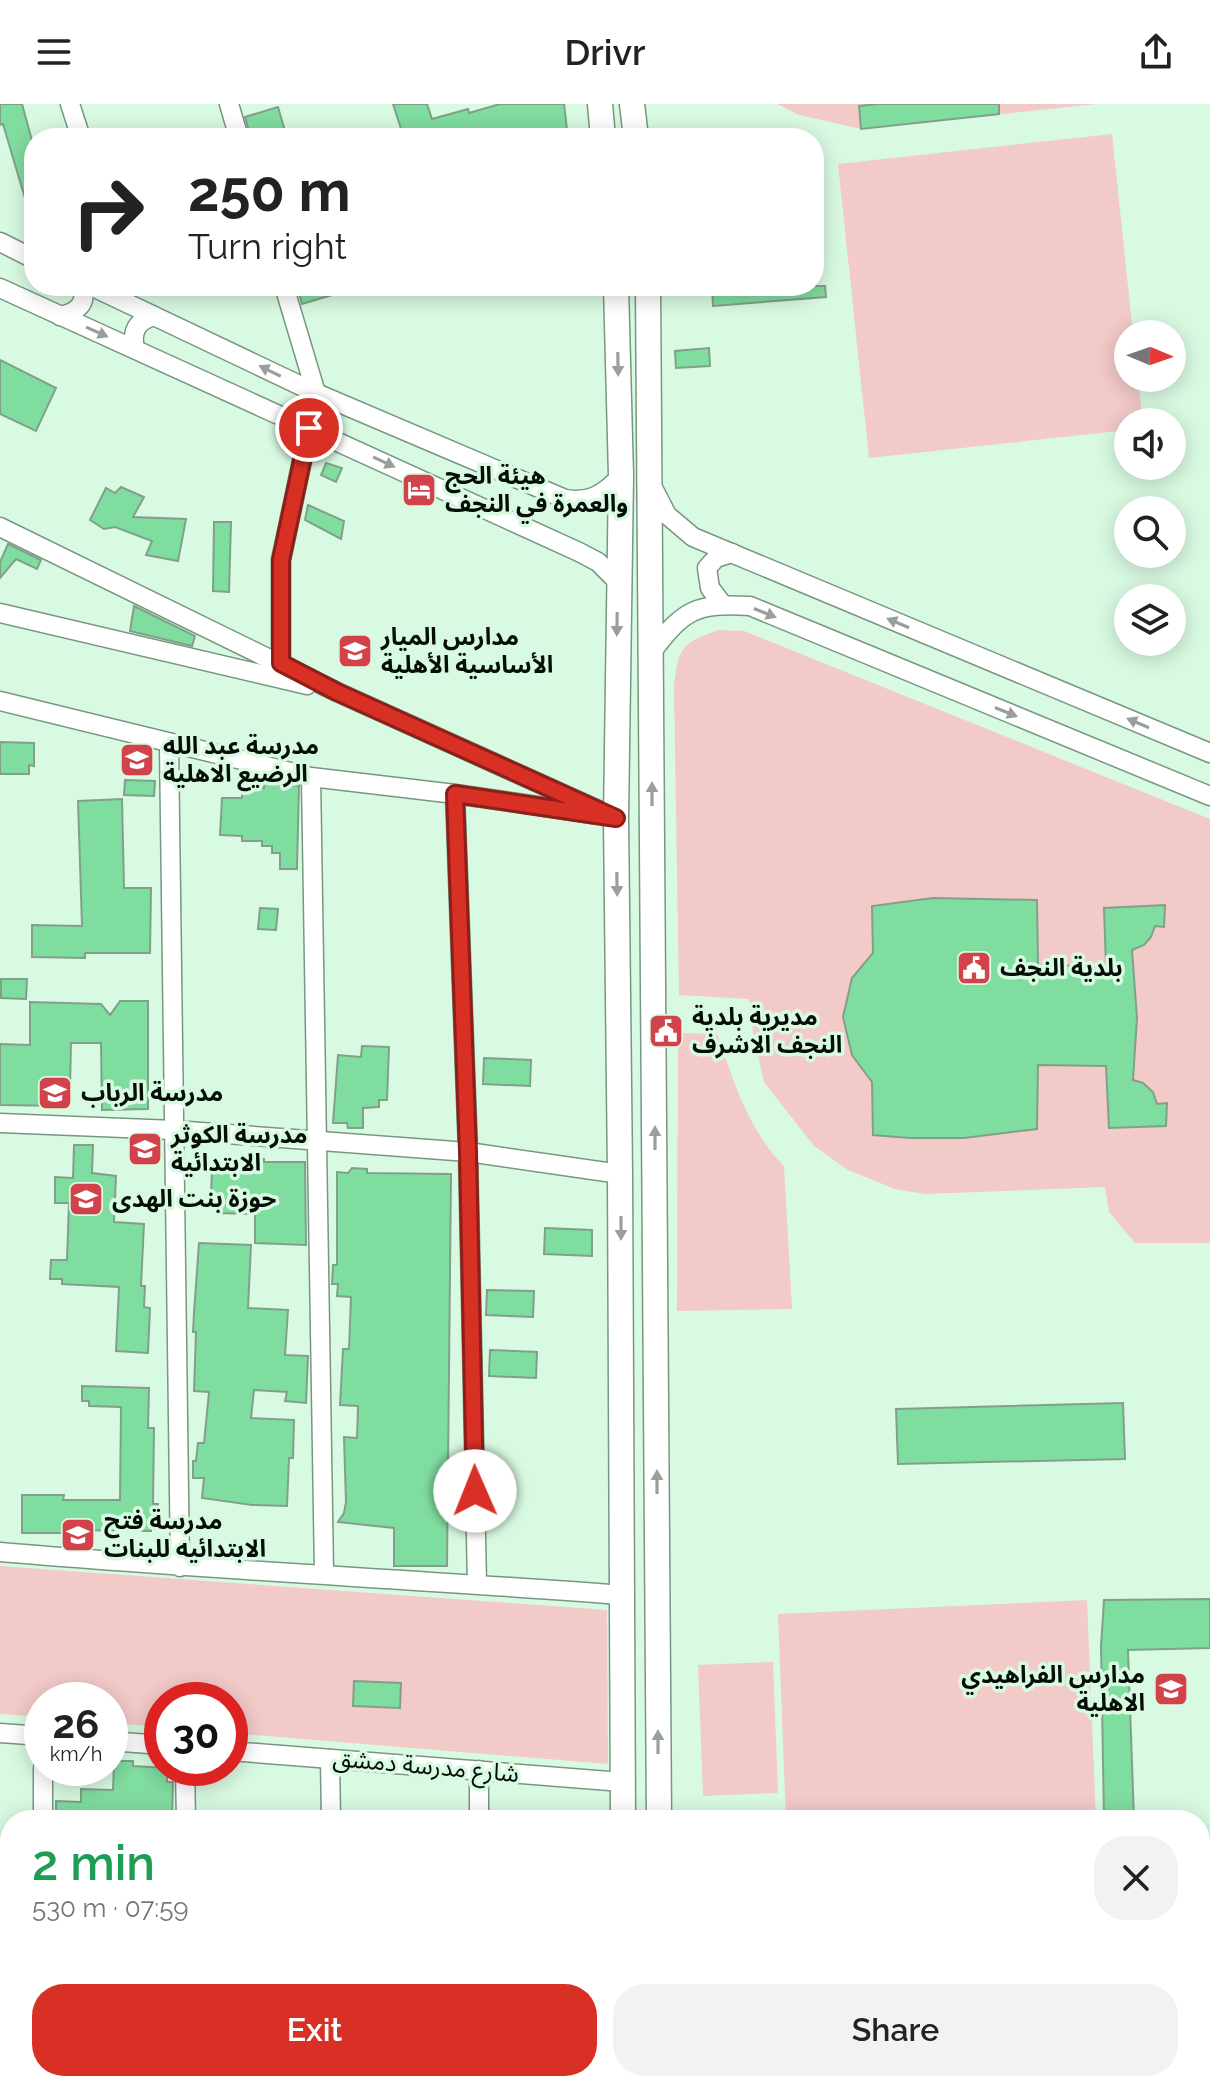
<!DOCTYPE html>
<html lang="en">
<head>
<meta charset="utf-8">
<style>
  body { margin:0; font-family:Raleway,"Noto Sans Arabic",sans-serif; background:#f2f2f2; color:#222; height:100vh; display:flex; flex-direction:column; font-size:30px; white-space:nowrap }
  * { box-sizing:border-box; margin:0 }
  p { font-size:26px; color:#767676 }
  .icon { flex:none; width:44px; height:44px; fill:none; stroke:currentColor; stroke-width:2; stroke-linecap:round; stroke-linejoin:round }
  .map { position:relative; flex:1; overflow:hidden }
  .side { position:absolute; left:0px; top:1706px; width:1210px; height:282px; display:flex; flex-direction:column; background:#fff; border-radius:32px 32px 0 0; box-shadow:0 4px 20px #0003 }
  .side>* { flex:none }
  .top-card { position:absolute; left:24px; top:24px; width:800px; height:168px; border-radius:32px; box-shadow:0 4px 20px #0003; background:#fff; color:#222; overflow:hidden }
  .needle { width:52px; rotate:92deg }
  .buttons { position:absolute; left:1114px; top:216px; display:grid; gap:16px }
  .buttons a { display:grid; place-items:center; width:72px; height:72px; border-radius:50%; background:#fff; box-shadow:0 4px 20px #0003; font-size:40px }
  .speed { position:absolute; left:24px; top:1578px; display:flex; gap:16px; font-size:40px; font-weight:700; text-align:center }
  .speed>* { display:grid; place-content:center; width:104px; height:104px; border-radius:50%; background:#fff; box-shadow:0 4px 20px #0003; line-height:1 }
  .speed small { font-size:20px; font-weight:400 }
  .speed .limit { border:12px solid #d22; background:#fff; color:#111 }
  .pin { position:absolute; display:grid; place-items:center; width:68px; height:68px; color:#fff; margin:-34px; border:4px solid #fff; border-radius:50%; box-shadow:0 2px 8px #0007 }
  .me { position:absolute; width:88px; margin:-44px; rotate:359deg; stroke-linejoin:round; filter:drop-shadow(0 0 6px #0008) }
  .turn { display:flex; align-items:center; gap:28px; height:168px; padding:0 32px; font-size:36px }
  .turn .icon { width:104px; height:104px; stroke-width:2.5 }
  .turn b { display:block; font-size:56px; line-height:68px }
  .round { display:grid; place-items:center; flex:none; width:84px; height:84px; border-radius:32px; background:#f2f2f2 }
  .headline { display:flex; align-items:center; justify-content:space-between; height:136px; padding:0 32px }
  h1 { font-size:48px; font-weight:600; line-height:60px; color:#1e9e55 }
  .primary-button { display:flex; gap:16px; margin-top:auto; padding:16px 32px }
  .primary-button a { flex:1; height:92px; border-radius:32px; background:#d93025; color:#fff; font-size:32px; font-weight:600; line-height:92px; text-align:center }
  .primary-button a+a { background:#f2f2f2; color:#222 }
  header { display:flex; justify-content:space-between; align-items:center; height:104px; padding:0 32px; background:#fff; font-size:36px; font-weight:600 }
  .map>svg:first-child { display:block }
</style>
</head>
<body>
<header><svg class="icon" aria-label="menu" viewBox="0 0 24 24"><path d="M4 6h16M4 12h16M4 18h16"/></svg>Drivr<svg class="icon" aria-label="share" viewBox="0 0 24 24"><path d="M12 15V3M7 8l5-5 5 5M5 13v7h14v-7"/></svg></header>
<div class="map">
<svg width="1210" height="1987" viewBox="0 0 1210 1987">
  <rect width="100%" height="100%" fill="#d9fae2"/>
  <g fill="#f2cac8">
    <polygon points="777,0 1097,0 861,25 799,11"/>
    <polygon points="1112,30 1133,230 1128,230 1128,274 1138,274 1143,318 1128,318 1128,326 869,354 838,60"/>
    <path d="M719,526l25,1 466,188v424h-75l-26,-31 -4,-25 -180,7 -30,-5 -47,-19 -34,-24 -50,-64 -11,-49 -4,-34 -70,-4 -5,-307c4,-39 6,-45 45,-58z"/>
    <path d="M678,929l39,1c17,48 31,96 67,132l8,143 -115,2z"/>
    <polygon points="0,1462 607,1506 608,1660 230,1629 230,1596 162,1596 162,1623 110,1619 110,1596 42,1596 42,1613 0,1610"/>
    <polygon points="1087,1496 1096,1716 786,1716 778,1510"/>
    <polygon points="773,1558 778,1689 703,1692 698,1561"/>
  </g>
  <g fill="#80dda0" stroke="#81a08a" stroke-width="2">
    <polygon points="0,0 22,0 34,44 34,111 30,111 3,20 0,21"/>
    <polygon points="393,0 427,0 432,15 468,5 469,9 500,0 564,0 568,34 404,34"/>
    <polygon points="878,0 999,0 999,10 861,25 859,2"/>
    <polygon points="278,3 287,34 251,34 245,13"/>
    <polygon points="297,182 348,182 349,186 302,200"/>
    <polygon points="712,182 825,182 826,193 713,202"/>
    <polygon points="709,244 710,262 676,264 675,247"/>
    <polygon points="0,256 56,284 36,327 0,310"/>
    <polygon points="326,359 342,364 336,378 321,371"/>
    <polygon points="121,383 144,393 133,413 186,415 178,457 146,451 152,437 115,423 104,425 90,416 106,384 115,389"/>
    <polygon points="308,401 344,417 341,435 305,416"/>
    <polygon points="214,418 231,418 229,488 213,487"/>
    <polygon points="8,440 41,456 37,465 16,455 0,474 0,458"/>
    <polygon points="134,502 195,532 192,542 130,527"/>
    <polygon points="0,638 34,639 34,662 29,661 29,670 0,670"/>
    <polygon points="125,676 155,677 154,692 124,691"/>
    <polygon points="264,679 299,682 297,765 280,765 280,749 272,749 272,742 262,742 262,737 242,737 242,732 220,731 222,694 242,694 242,684 264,684"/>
    <polygon points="122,695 124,784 151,784 150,849 85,849 85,854 32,853 32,821 82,822 78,697"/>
    <polygon points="933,794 1037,796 1038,861 1106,862 1104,804 1165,801 1164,823 1155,822 1151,833 1144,841 1132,846 1137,914 1133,976 1143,979 1153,988 1157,1000 1167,999 1166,1022 1109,1024 1106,962 1038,961 1037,1025 964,1034 910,1034 873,1031 872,978 852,951 843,913 852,874 873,849 872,802"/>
    <polygon points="260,804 278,805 276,826 258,825"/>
    <polygon points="1,875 27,875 26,895 1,894"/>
    <polygon points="120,897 148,897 148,1005 102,1006 101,939 71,939 70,984 63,1002 0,1001 0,940 30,941 30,898 101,900 110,911"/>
    <polygon points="362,942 389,943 387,996 379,996 379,1003 363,1004 363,1024 348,1024 347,1019 333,1019 338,951 361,953"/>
    <polygon points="484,954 531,956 530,982 483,980"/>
    <polygon points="74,1041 93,1041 92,1069 116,1072 114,1118 144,1120 141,1182 145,1182 144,1203 150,1204 148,1249 116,1247 119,1183 62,1180 62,1175 50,1175 51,1156 67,1156 69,1099 55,1099 55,1073 73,1074"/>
    <polygon points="238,1053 264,1055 264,1058 305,1058 306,1141 255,1139 255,1110 215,1109 215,1093 211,1092 212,1063 237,1065"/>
    <polygon points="352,1064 367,1065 367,1069 451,1070 447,1462 394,1462 394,1424 338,1418 344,1409 346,1398 344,1333 357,1334 358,1302 340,1301 343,1245 349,1245 351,1193 337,1192 338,1180 332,1180 333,1161 337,1161 337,1068 348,1069"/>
    <polygon points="545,1124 592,1126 592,1152 544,1150"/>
    <polygon points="199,1139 251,1141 248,1204 288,1206 285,1251 308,1252 306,1299 285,1297 287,1288 254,1286 251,1314 294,1316 293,1354 289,1354 287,1402 252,1401 202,1394 204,1374 193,1374 193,1357 196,1357 198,1339 204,1339 209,1288 194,1287 196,1228 193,1228 194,1209"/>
    <polygon points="487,1186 534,1187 533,1213 486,1211"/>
    <polygon points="490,1246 537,1248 536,1274 489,1272"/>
    <polygon points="82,1282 149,1284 148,1324 154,1324 153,1400 158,1400 158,1413 151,1416 151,1427 66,1426 65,1429 22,1429 22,1391 64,1391 63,1396 120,1396 121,1303 89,1302 89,1297 82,1297"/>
    <polygon points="1123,1299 1125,1355 898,1360 896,1305"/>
    <polygon points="1210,1495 1210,1544 1128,1546 1134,1716 1104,1716 1101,1542 1104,1496"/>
    <polygon points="354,1577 401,1579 400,1604 353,1602"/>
    <polygon points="114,1657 133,1657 133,1662 167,1664 167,1678 173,1678 172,1716 56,1716 56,1697 81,1698 81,1685 113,1686"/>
  </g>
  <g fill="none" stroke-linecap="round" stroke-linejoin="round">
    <g stroke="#789680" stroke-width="21">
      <g id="street">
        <polyline points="70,0 81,34"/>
        <polyline points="229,0 239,34"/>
        <polyline points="0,138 34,155"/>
        <path d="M91,182l225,107 249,106c25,4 39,-5 56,-23"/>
        <polyline points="284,182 316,289"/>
        <polyline points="0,184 579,448 598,458 618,478"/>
        <path d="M60,212c16,-3 29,-13 21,-30"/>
        <path d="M135,245c-4,-18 2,-28 19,-33"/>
        <polyline points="651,380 667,411 693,433 1210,649"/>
        <polyline points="0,423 337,588 616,714"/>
        <polyline points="723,501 710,484 707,464 716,454 732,449"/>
        <polyline points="0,509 307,581"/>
        <path d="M651,549c33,-44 45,-50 99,-47l460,190"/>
        <polyline points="281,559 281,456 309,324"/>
        <polyline points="0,597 311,673 455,690 593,710"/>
        <polyline points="169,641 180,1463"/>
        <polyline points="311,673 324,1469"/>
        <polyline points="455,690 468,1048 477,1480"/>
        <polyline points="0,1019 174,1026 468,1048 620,1070"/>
        <path d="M0,1448c207,18 415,27 622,43"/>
        <polyline points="0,1629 42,1632"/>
        <polyline points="110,1637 162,1641"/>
        <polyline points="230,1647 622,1678"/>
        <polyline points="330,1655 331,1716"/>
        <polyline points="43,1664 43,1716"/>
        <polyline points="185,1664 186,1716"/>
        <polyline points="479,1666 479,1716"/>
        <polyline points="47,1978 47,1987"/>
        <polyline points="190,1978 190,1987"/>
        <polyline points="334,1978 334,1987"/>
        <polyline points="481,1978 481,1987"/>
      </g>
    </g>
    <g stroke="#789680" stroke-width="27">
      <g id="secondary">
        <polyline points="600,0 603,34"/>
        <polyline points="632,0 636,34"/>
        <polyline points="616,182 621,372 616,714 620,1070 623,1716"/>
        <polyline points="648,182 659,1716"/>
        <polyline points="623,1978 624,1987"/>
        <polyline points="661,1978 661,1987"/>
      </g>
    </g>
    <use href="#street" stroke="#fff" stroke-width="18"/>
    <use href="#secondary" stroke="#fff" stroke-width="24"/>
  </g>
  <defs><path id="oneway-solid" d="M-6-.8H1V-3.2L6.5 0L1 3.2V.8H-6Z" transform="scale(2)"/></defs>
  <g fill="#9b9f9c">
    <use href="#oneway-solid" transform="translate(97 228) rotate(24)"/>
    <use href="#oneway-solid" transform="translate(618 260) rotate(89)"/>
    <use href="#oneway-solid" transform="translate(270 267) rotate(-154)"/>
    <use href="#oneway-solid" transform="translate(384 358) rotate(25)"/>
    <use href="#oneway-solid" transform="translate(765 509) rotate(22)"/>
    <use href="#oneway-solid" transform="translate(898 519) rotate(-157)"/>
    <use href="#oneway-solid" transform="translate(617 520) rotate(91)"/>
    <use href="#oneway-solid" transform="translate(1006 608) rotate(22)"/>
    <use href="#oneway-solid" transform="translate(1138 619) rotate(-157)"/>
    <use href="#oneway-solid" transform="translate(652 690) rotate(-90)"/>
    <use href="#oneway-solid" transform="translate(617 780) rotate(89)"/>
    <use href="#oneway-solid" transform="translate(655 1034) rotate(-90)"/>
    <use href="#oneway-solid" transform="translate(621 1124) rotate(90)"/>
    <use href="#oneway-solid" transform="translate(657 1378) rotate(-90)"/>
    <use href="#oneway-solid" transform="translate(658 1638) rotate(-90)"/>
  </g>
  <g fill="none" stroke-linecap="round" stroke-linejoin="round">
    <g stroke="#8d1f18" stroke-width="20">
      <polyline id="route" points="309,324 281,456 281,559 337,588 616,714 455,690 468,1048 475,1387"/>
    </g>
    <use href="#route" stroke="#d93025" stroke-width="14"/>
  </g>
  <defs>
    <g id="hotel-square" transform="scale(1.8)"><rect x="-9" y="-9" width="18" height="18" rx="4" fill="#d2424b" stroke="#d9fae2"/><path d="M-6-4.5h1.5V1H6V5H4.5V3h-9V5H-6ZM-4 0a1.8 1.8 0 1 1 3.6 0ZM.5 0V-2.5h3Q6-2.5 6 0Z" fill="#fff"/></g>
    <g id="school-square" transform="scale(1.8)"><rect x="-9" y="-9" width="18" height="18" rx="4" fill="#d2424b" stroke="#d9fae2"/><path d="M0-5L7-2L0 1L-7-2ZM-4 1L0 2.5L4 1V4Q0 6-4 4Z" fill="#fff"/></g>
    <g id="civic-square" transform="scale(1.8)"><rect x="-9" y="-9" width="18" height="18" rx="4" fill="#d2424b" stroke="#d9fae2"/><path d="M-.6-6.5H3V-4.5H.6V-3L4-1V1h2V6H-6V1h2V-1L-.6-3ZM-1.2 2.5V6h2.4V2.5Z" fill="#fff"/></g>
  </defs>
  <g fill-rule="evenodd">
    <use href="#hotel-square" x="419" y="386"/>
    <use href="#school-square" x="355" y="547"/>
    <use href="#school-square" x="137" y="656"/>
    <use href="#civic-square" x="974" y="864"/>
    <use href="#civic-square" x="666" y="927"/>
    <use href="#school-square" x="55" y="989"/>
    <use href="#school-square" x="145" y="1045"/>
    <use href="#school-square" x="86" y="1095"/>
    <use href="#school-square" x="78" y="1431"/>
    <use href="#school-square" x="1171" y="1585"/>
  </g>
  <g text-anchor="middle" stroke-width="7" stroke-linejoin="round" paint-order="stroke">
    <g font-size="24" font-weight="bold" fill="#040e07" stroke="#d9fae2" text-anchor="start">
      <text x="445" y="380">هيئة الحج<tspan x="445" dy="28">والعمرة في النجف</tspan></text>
      <text x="381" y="541">مدارس الميار<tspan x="381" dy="28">الأساسية الأهلية</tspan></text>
      <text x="163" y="650">مدرسة عبد الله<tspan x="163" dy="28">الرضيع الاهلية</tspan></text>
      <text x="1000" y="872">بلدية النجف</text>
      <text x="692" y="921">مديرية بلدية<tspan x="692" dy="28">النجف الاشرف</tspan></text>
      <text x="81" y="997">مدرسة الرباب</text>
      <text x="171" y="1039">مدرسة الكوثر<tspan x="171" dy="28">الابتدائية</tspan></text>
      <text x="112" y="1103">حوزة بنت الهدى</text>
      <text x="104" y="1425">مدرسة فتح<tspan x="104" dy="28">الابتدائيه للبنات</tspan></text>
      <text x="1145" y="1579" text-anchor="end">مدارس الفراهيدي<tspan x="1145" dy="28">الاهلية</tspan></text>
    </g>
    <g font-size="24" fill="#040e07" stroke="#d9fae2">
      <text transform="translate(426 1662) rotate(5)" y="8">شارع مدرسة دمشق</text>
    </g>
  </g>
</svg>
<div class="buttons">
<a><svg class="needle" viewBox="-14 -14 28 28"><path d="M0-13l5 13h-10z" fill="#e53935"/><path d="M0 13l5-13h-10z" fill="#767676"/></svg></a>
<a><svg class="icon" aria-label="sound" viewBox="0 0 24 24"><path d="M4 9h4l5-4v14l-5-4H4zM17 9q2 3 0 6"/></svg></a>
<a><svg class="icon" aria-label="search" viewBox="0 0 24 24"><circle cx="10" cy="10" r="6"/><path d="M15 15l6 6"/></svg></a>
<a><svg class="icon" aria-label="layers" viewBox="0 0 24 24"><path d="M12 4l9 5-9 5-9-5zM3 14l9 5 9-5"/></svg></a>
</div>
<div class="speed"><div>26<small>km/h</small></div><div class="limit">30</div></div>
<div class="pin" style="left:309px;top:324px;background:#d93025"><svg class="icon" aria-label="arrive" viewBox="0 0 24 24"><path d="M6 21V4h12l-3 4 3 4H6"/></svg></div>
<svg class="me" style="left:475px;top:1387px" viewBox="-20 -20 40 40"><circle r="19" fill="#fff"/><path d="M0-13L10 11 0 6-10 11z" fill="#d93025"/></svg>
<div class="top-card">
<div class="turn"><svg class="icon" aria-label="right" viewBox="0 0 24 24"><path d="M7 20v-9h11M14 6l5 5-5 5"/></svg><div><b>250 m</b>Turn right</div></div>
</div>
<section class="side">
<div class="headline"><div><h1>2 min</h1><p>530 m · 07:59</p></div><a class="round"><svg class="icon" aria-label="close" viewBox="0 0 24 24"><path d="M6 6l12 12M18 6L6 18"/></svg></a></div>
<div class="primary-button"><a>Exit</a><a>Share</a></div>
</section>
</div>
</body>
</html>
